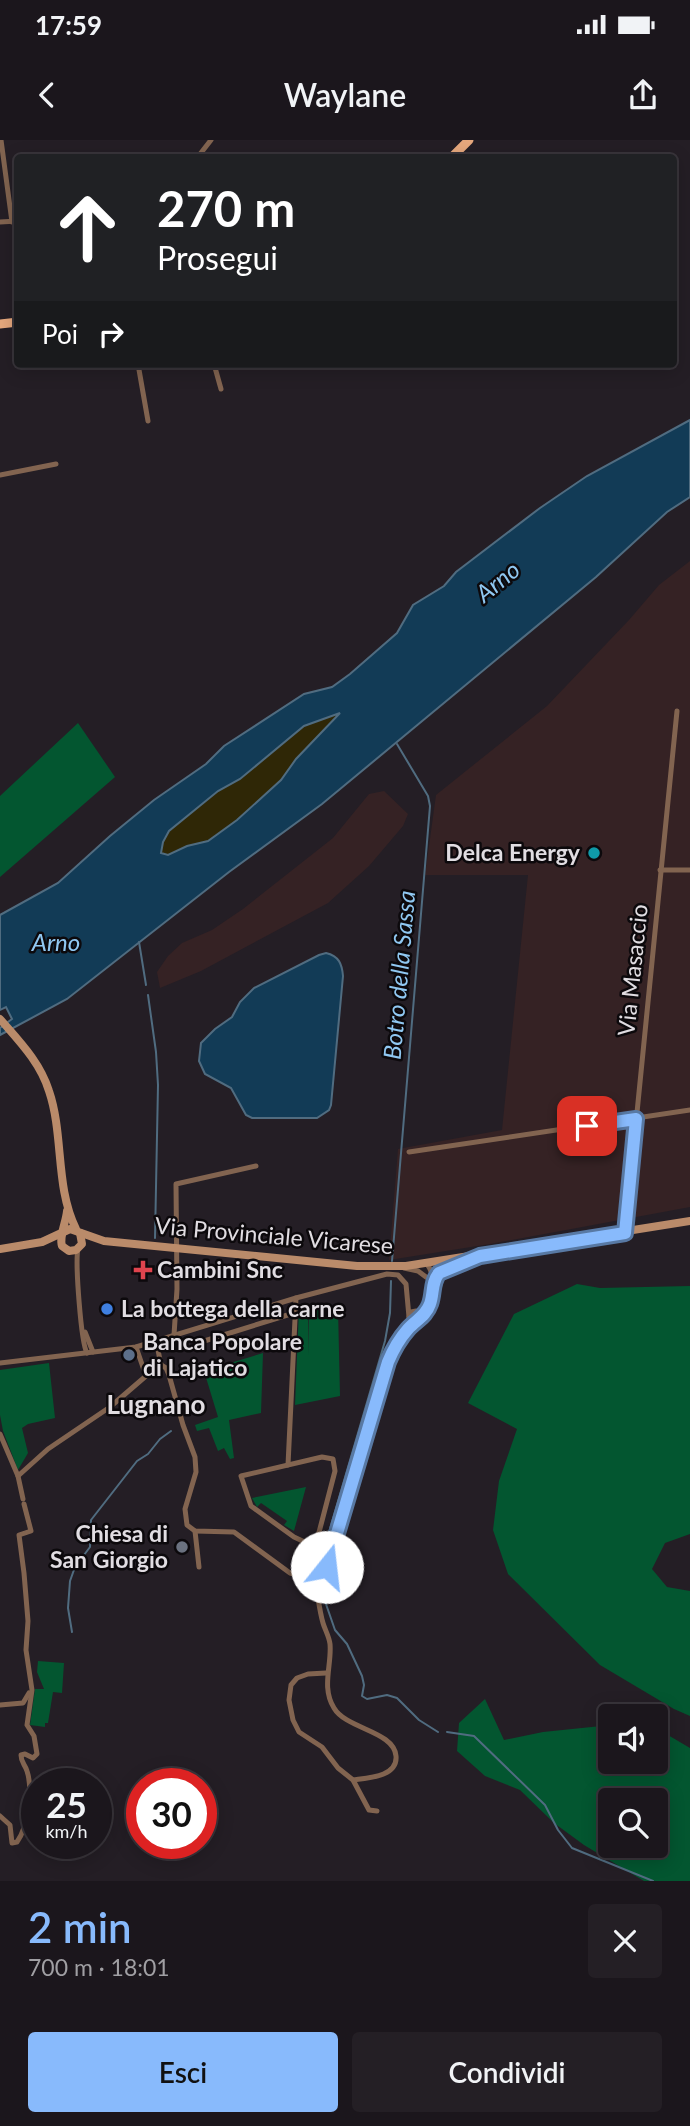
<!DOCTYPE html>
<html lang="it">
<head>
<meta charset="utf-8">
<style>
  body { margin:0; font-family:Lato,sans-serif; background:#241f25; color:#f1f3f6; height:100vh; display:flex; flex-direction:column; font-size:26px; white-space:nowrap }
  * { box-sizing:border-box; margin:0 }
  p { font-size:23px; color:#a09fa3 }
  .icon { flex:none; width:38px; height:38px; fill:none; stroke:currentColor; stroke-width:2; stroke-linecap:round; stroke-linejoin:round }
  .map { position:relative; height:1741px; overflow:hidden }
  .sheet { display:flex; flex-direction:column; background:#1b161c; flex:1 }
  .sheet>* { flex:none }
  .guide { position:absolute; left:14px; top:14px; width:663px; height:214px; border-radius:7px; box-shadow:0 4px 18px #0003,0 0 0 2px #39353b; background:#202124; color:#fff; overflow:hidden }
  .fabs { position:absolute; left:598px; top:1564px; display:grid; gap:14px }
  .fabs a { display:grid; place-items:center; width:70px; height:70px; border-radius:7px; background:#1b161c; box-shadow:0 4px 18px #0003,0 0 0 2px #39353b; font-size:35px }
  .speed { position:absolute; left:21px; top:1628px; display:flex; gap:14px; font-size:35px; font-weight:700; text-align:center }
  .speed>* { display:grid; place-content:center; width:91px; height:91px; border-radius:50%; background:#1b161c; box-shadow:0 4px 18px #0003,0 0 0 2px #39353b; line-height:1 }
  .speed small { font-size:18px; font-weight:400 }
  .speed .limit { border:10px solid #d22; background:#fff; color:#111 }
  .pin { position:absolute; display:grid; place-items:center; width:60px; height:60px; color:#fff; margin:-30px; border-radius:14px; box-shadow:0 4px 10px #0006 }
  .me { position:absolute; width:77px; margin:-38px; rotate:16deg; stroke-linejoin:round; filter:drop-shadow(0 0 5px #0008) }
  .turn { display:flex; align-items:center; gap:24px; height:147px; padding:0 28px; font-size:32px }
  .turn .icon { width:91px; height:91px; stroke-width:2.5 }
  .turn b { display:block; font-size:49px; line-height:60px }
  .then { display:flex; align-items:center; height:66px; padding:0 28px; background:#0003; gap:14px; font-size:26px }
  .round { display:grid; place-items:center; flex:none; width:74px; height:74px; border-radius:7px; background:#241f25 }
  .summary { display:flex; align-items:center; justify-content:space-between; height:119px; padding:0 28px }
  h1 { font-size:42px; font-weight:600; line-height:52px; color:#88bafc }
  .action { display:flex; gap:14px; margin-top:auto; padding:14px 28px }
  .action a { flex:1; height:80px; border-radius:7px; background:#88bafc; color:#111; font-size:28px; font-weight:600; line-height:80px; text-align:center }
  .action a+a { background:#241f25; color:#f1f3f6 }
  .status { display:flex; justify-content:space-between; align-items:center; height:49px; padding:0 35px; background:#1b161c; direction:ltr }
  .status svg { height:19px; fill:currentColor }
  header { display:flex; justify-content:space-between; align-items:center; height:91px; padding:0 28px; background:#1b161c; font-size:32px; font-weight:600 }
  .map>svg:first-child { display:block }
</style>
</head>
<body>
<div class="status"><b>17:59</b><svg viewBox="0 0 49 12"><path d="M0 12V9h3v3zM5 12V6h3v6zM10 12V3h3v9zM15 12V0h3v12zM26 1h20v11H26zM47 4h2v5h-2z"/></svg></div>
<header><svg class="icon" aria-label="back" viewBox="0 0 24 24"><path d="M15 5l-7 7 7 7"/></svg>Waylane<svg class="icon" aria-label="share" viewBox="0 0 24 24"><path d="M12 15V3M7 8l5-5 5 5M5 13v7h14v-7"/></svg></header>
<div class="map">
<svg width="690" height="1741" viewBox="0 0 690 1741">
  <rect width="100%" height="100%" fill="#241e25"/>
  <g fill="#352224">
    <polygon points="690,421 690,1067 490,1104 389,1120 398,1009 502,990 528,735 425,735 436,655 547,566 629,480 659,445"/>
    <polygon points="384,651 408,674 403,686 369,726 328,763 201,831 160,848 157,832 168,816 182,803 212,790 243,769 333,698 369,654"/>
  </g>
  <g fill="#035630" fill-rule="evenodd">
    <polygon points="78,583 115,637 0,737 0,656"/>
    <polygon points="577,1144 600,1148 690,1146 690,1394 665,1403 652,1429 667,1447 690,1451 690,1576 674,1569 600,1525 508,1434 493,1390 499,1341 517,1289 468,1263 514,1174"/>
    <polygon points="309,1167 338,1168 340,1256 295,1265 299,1168 308,1168 308,1215"/>
    <polygon points="263,1213 261,1273 229,1280 234,1318 230,1319 224,1308 218,1311 209,1288 197,1291 195,1285 218,1277 204,1231"/>
    <polygon points="49,1223 55,1278 28,1284 22,1288 28,1313 18,1330 3,1291 0,1275 0,1230"/>
    <polygon points="306,1347 294,1391 284,1385 287,1381 261,1363 257,1367 252,1358"/>
    <polygon points="38,1521 64,1523 62,1553 53,1552 48,1583 45,1583 45,1587 30,1585 35,1549 44,1549 37,1532"/>
    <path d="M485,1559l19,41 39,-8 68,-7v37h45v-34l34,20v133h-46l-60,-36 -30,-22 -34,-33 -35,-14 -28,-25 2,-28zM611,1661h45v45h-45z"/>
  </g>
  <polygon fill="#2f2706" points="340,572 296,619 281,640 237,680 208,701 187,706 168,715 160,713 163,702 169,691 218,651 240,639 304,586"/>
  <g fill="#123b56" stroke="#506c80" stroke-width="2" fill-rule="evenodd">
    <path d="M690,280v77l-23,15 -71,65 -274,227 -93,68 -162,127 -67,36v-7l12,-9 -6,-12 -6,3v-95l58,-32 52,-47 44,-36 52,-36 18,-18 80,-52 28,-7 18,-13 47,-41 16,-28 31,-19 12,-14 84,-64 47,-32zM340,573l-44,46 -15,21 -44,40 -29,21 -21,5 -19,9 -7,-2 2,-11 6,-11 49,-40 22,-12 64,-53z"/>
    <path d="M326,813c13,3 16,11 17,23l-12,129 -2,5 -12,8h-65l-6,-3 -15,-27 -26,-14 -6,-13 2,-18 14,-14 17,-12 8,-15 14,-14 65,-33z"/>
  </g>
  <g fill="none" stroke-linecap="round" stroke-linejoin="round">
    <g stroke="#506c80" stroke-width="2">
      <polyline points="139,802 146,845"/>
      <polyline points="148,855 156,912 158,945 155,1098"/>
      <polyline points="392,1121 430,666 428,656 397,604"/>
      <polyline points="317,1433 385,1201 390,1173 391,1141"/>
      <polyline points="319,1444 335,1490 347,1504 362,1536 364,1545 362,1556 367,1559 387,1555 397,1558 419,1580 438,1592"/>
      <polyline points="72,1492 68,1468 70,1441 75,1427 90,1407 91,1380 137,1321 148,1314 160,1299 171,1291"/>
      <polyline points="447,1592 474,1596 545,1665 558,1690 572,1708 653,1741"/>
    </g>
    <g stroke="#826450" stroke-width="5">
      <polyline points="1,0 12,82"/>
      <polyline points="197,18 211,0"/>
      <polyline points="0,82 18,81"/>
      <polyline points="138,224 148,281"/>
      <polyline points="214,224 221,249"/>
      <polyline points="0,335 56,324"/>
      <polyline points="660,730 690,730"/>
      <polyline points="409,1012 690,970"/>
      <polyline points="625,1093 677,571"/>
      <path d="M78,1109c-3,13 3,94 9,104"/>
      <polyline points="404,1128 418,1131 426,1137"/>
      <polyline points="434,1141 444,1129 476,1118"/>
      <path d="M420,1180v-6l-4,-3 -5,1 -2,5 3,5h6c13,-16 22,-40 9,-58"/>
      <polyline points="85,1192 93,1212"/>
      <polyline points="174,1195 177,1149 176,1044 256,1026"/>
      <polyline points="156,1200 161,1225 166,1228 169,1235 183,1285 195,1317 196,1332 185,1369 187,1385 195,1391 234,1392 290,1433 315,1440"/>
      <polyline points="201,1202 294,1173"/>
      <polyline points="0,1223 136,1207 296,1158 387,1134 398,1135 406,1144 409,1177"/>
      <polyline points="146,1236 161,1225"/>
      <polyline points="0,1294 18,1336 23,1359"/>
      <polygon points="322,1317 333,1319 335,1331 317,1400 309,1404 294,1397 251,1366 241,1336"/>
      <polyline points="288,1325 296,1158"/>
      <polyline points="18,1336 48,1309 110,1267 146,1236 136,1207"/>
      <polyline points="195,1391 199,1427"/>
      <polyline points="315,1440 327,1427 388,1222 406,1191 415,1183"/>
      <path d="M315,1440c3,15 4,29 8,43 2,7 6,13 7,21 2,21 -9,43 4,64 12,21 60,23 62,48 2,21 -29,22 -43,24"/>
      <polyline points="326,1533 308,1534 297,1538 291,1545 289,1560 293,1580 299,1592 322,1607 338,1628 353,1640 369,1670 377,1671"/>
      <polyline points="0,1565 23,1563 29,1553"/>
      <path d="M0,1676l10,9 2,18 5,-1c11,-15 16,-53 10,-71 -2,-7 -6,-8 -6,-16l4,-1 8,4 4,-4 -3,-18 -7,-11 5,-35 -6,-40 2,-29 -4,-48 -5,-38 12,-4 -7,-27"/>
    </g>
    <g stroke="#ba8b6a" stroke-width="8">
      <path d="M0,879c19,22 40,43 49,72 15,44 6,96 27,138"/>
      <path d="M67,1071c-1,11 -8,26 -5,35l7,5 7,-1 6,-6 -2,-11"/>
      <polyline points="0,1109 42,1102 70,1089 104,1101 357,1126 406,1126 690,1081"/>
    </g>
    <g stroke="#e6a87d" stroke-width="9">
      <polyline points="451,18 469,0"/>
      <polyline points="0,184 18,182"/>
    </g>
  </g>
  <g fill="none" stroke-linecap="round" stroke-linejoin="round">
    <g stroke="#5879a4" stroke-width="18">
      <path id="route" d="M327,1427l61,-205c5,-12 12,-24 20,-33 8,-9 18,-13 22,-25 4,-11 1,-21 9,-31l41,-17 145,-23 11,-114 -49,7"/>
    </g>
    <use href="#route" stroke="#88bafc" stroke-width="12"/>
  </g>
  <circle fill="#0f9aa8" stroke="#0c090c" stroke-width="2.5" cx="594" cy="713" r="7"/>
  <path fill="#e0444e" stroke="#0c090c" stroke-width="2.5" d="M139.5 1119.5h7v7h7v7h-7v7h-7v-7h-7v-7h7z"/>
  <circle fill="#3f7fe0" stroke="#0c090c" stroke-width="2.5" cx="107" cy="1169" r="7"/>
  <circle fill="#5c6f8a" stroke="#0c090c" stroke-width="2.5" cx="129" cy="1215" r="7"/>
  <circle fill="#6b7280" stroke="#0c090c" stroke-width="2.5" cx="182" cy="1407" r="7"/>
  <g text-anchor="middle" stroke-width="5" stroke-linejoin="round" paint-order="stroke">
    <g font-size="23" font-weight="bold" fill="#e1dde2" stroke="#0c090c" text-anchor="start">
      <text x="580" y="721" text-anchor="end">Delca Energy</text>
      <text x="157" y="1138">Cambini Snc</text>
      <text x="121" y="1177">La bottega della carne</text>
      <text x="143" y="1210">Banca Popolare<tspan x="143" dy="26">di Lajatico</tspan></text>
      <text x="168" y="1402" text-anchor="end">Chiesa di<tspan x="168" dy="26">San Giorgio</tspan></text>
    </g>
    <g font-size="23" fill="#e1dde2" stroke="#0c090c">
      <text transform="translate(633 830) rotate(-84)" y="8">Via Masaccio</text>
      <text transform="translate(274 1096) rotate(5)" y="8">Via Provinciale Vicarese</text>
    </g>
    <g font-size="24" font-style="italic" fill="#90c8f2" stroke="#0c090c">
      <text transform="translate(498 442) rotate(-39)" y="8">Arno</text>
      <text x="56" y="811">Arno</text>
      <text transform="translate(400 835) rotate(-85)" y="8">Botro della Sassa</text>
    </g>
    <g font-size="26" font-weight="bold" fill="#e1dde2" stroke="#0c090c">
      <text x="156" y="1274">Lugnano</text>
    </g>
  </g>
</svg>
<div class="fabs">
<a><svg class="icon" aria-label="sound" viewBox="0 0 24 24"><path d="M4 9h4l5-4v14l-5-4H4zM17 9q2 3 0 6"/></svg></a>
<a><svg class="icon" aria-label="search" viewBox="0 0 24 24"><circle cx="10" cy="10" r="6"/><path d="M15 15l6 6"/></svg></a>
</div>
<div class="speed"><div>25<small>km/h</small></div><div class="limit">30</div></div>
<div class="pin" style="left:587px;top:986px;background:#d93025"><svg class="icon" aria-label="arrive" viewBox="0 0 24 24"><path d="M6 21V4h12l-3 4 3 4H6"/></svg></div>
<svg class="me" style="left:327px;top:1427px" viewBox="-20 -20 40 40"><circle r="19" fill="#fff"/><path d="M0-13L10 11 0 6-10 11z" fill="#88bafc"/></svg>
<div class="guide">
<div class="turn"><svg class="icon" aria-label="ahead" viewBox="0 0 24 24"><path d="M12 20V5M6 11l6-6 6 6"/></svg><div><b>270 m</b>Prosegui</div></div>
<div class="then">Poi<svg class="icon" aria-label="right" viewBox="0 0 24 24"><path d="M7 20v-9h11M14 6l5 5-5 5"/></svg></div>
</div>
</div>
<section class="sheet">
<div class="summary"><div><h1>2 min</h1><p>700 m · 18:01</p></div><a class="round"><svg class="icon" aria-label="close" viewBox="0 0 24 24"><path d="M6 6l12 12M18 6L6 18"/></svg></a></div>
<div class="action"><a>Esci</a><a>Condividi</a></div>
</section>
</body>
</html>
